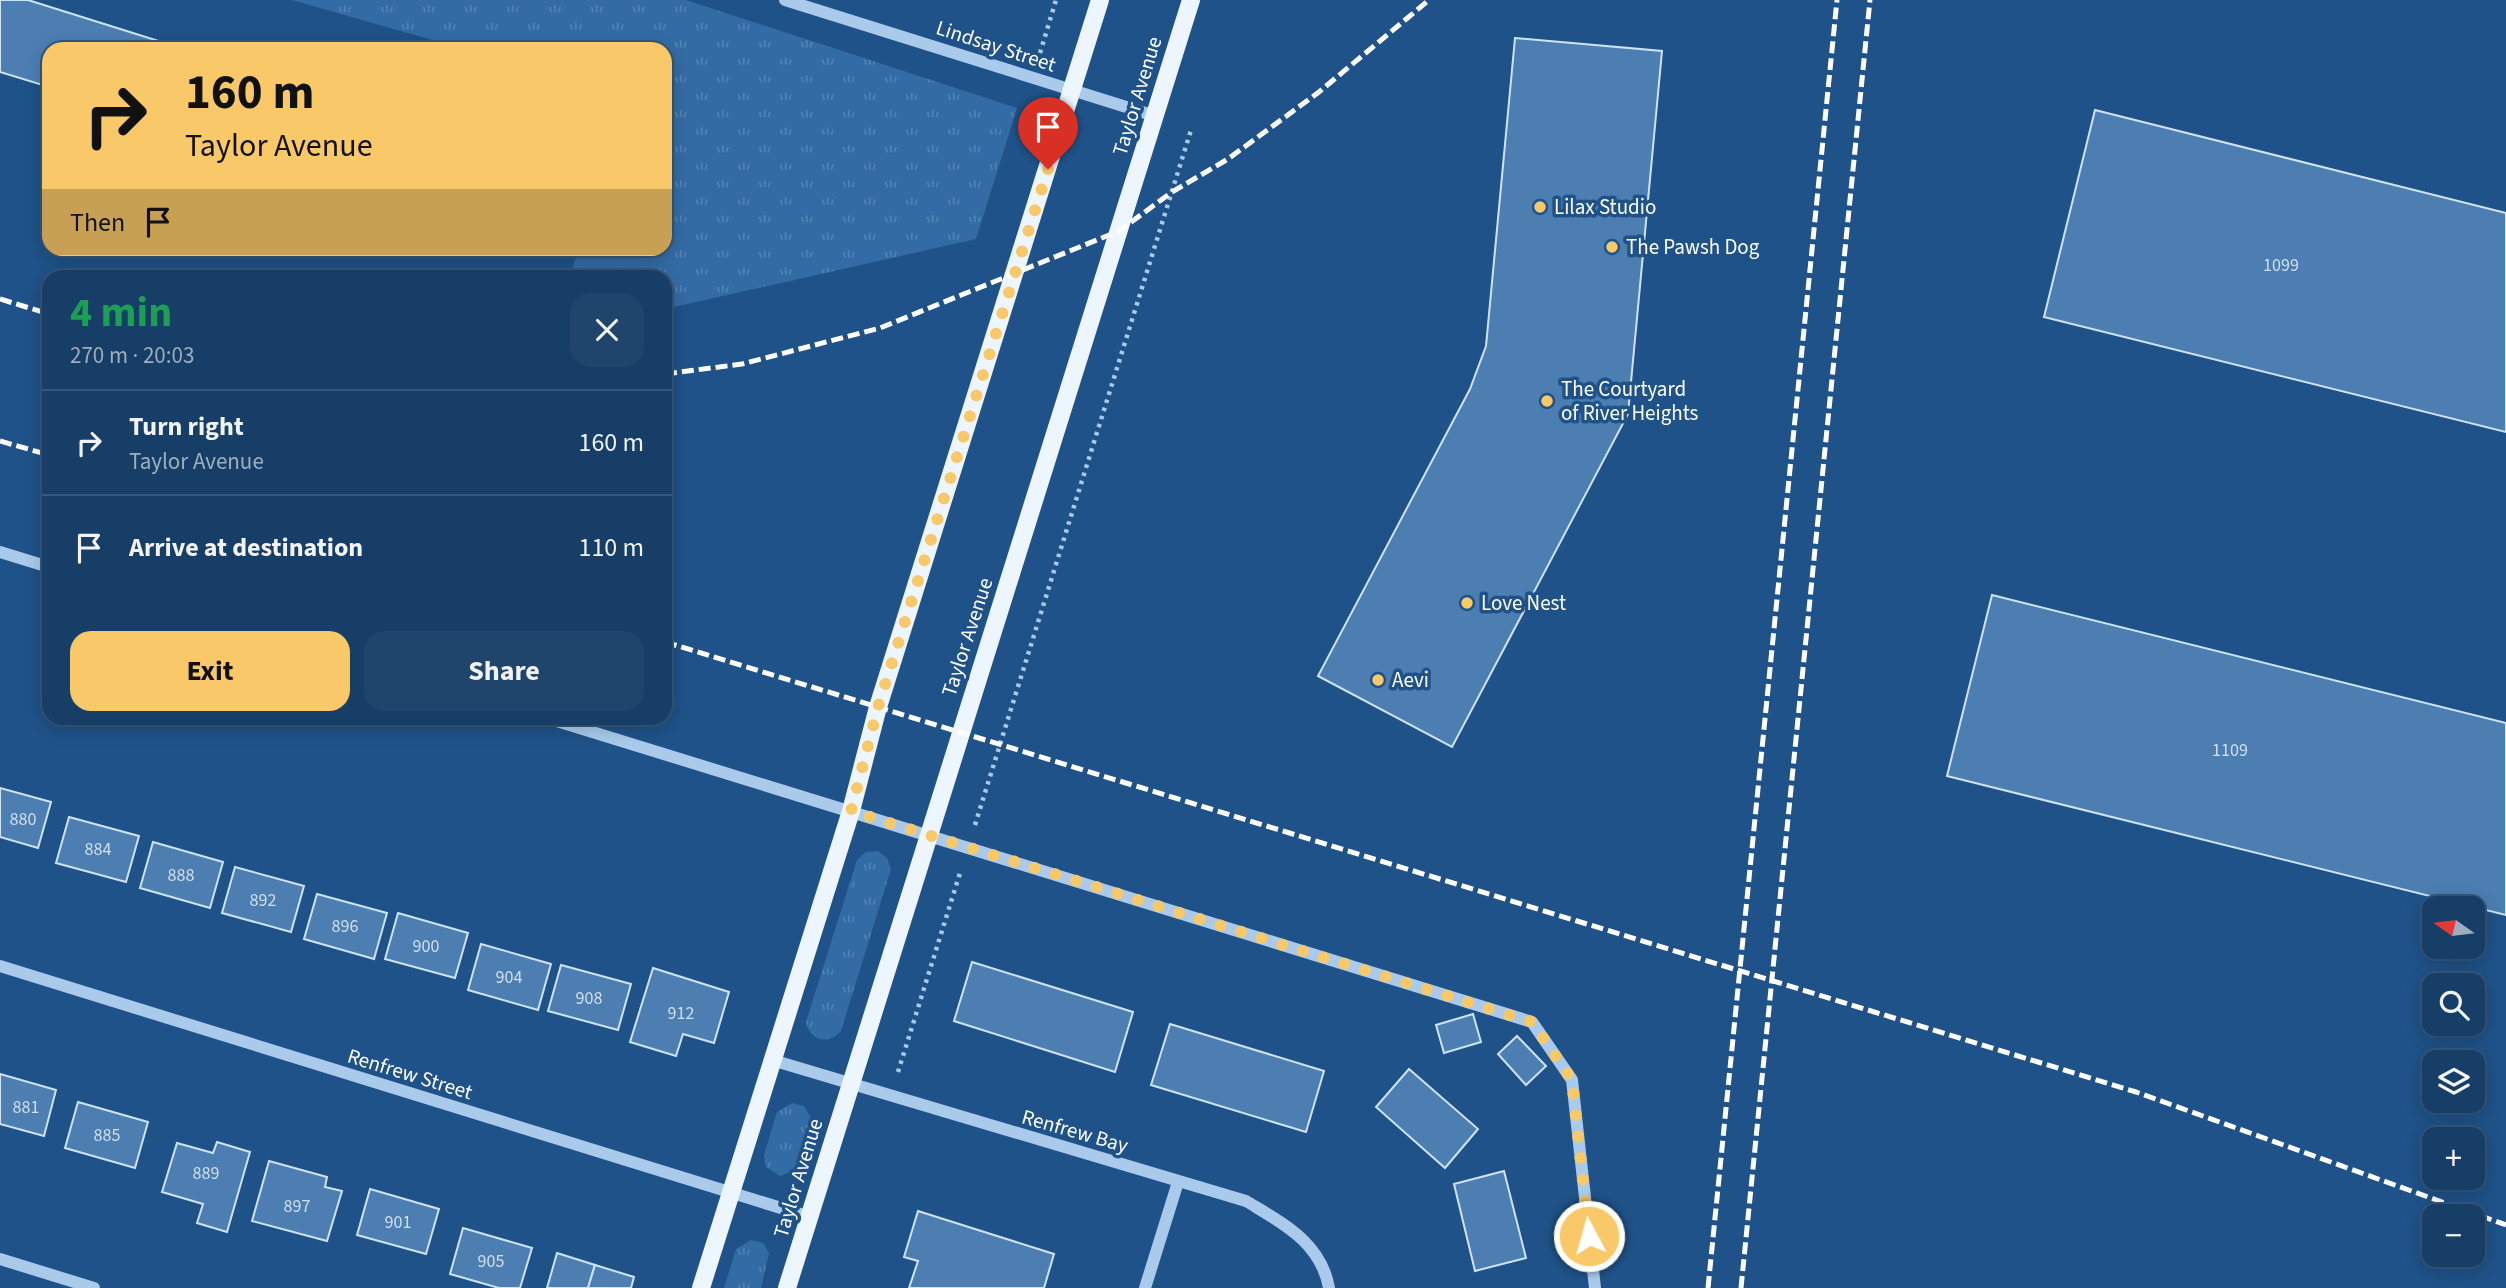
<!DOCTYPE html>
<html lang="en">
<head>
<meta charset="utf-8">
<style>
  body { margin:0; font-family:"Source Sans 3",sans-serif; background:#20456c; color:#f1f3f6; height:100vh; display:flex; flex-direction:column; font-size:26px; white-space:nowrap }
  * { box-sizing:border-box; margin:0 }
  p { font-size:23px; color:#9eaebf }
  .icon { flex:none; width:38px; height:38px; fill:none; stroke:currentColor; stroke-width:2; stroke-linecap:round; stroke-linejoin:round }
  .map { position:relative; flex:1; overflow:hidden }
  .details { position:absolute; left:42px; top:270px; width:630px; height:455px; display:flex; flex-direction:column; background:#173e66; border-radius:21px; box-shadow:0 4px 18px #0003,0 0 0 2px #36577a }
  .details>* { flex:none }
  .banner { position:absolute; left:42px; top:42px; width:630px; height:214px; border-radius:21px; box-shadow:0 4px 18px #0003,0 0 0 2px #36577a; background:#f9c869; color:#111; overflow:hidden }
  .needle { width:46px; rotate:284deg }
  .fabs { position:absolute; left:2422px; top:896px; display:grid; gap:14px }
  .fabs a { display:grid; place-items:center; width:63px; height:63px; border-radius:14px; background:#173e66; box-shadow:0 4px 18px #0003,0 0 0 2px #36577a; font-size:35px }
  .pin { position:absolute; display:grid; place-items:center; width:60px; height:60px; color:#fff; margin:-72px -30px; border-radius:50% 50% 50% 0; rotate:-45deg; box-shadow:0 0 7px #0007 }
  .pin .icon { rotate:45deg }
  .me { position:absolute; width:77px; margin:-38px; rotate:354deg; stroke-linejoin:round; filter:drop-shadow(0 0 5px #0008) }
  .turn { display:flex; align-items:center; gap:24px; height:147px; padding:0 28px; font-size:32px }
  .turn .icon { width:91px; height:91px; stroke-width:2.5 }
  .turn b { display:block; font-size:49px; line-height:60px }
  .then { display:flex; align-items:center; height:66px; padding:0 28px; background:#0003; gap:14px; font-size:26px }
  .round { display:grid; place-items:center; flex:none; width:74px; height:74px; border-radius:21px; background:#20456c }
  .head { display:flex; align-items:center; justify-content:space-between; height:119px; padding:0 28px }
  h1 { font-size:42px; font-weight:700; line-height:52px; color:#1e9e55 }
  .button { display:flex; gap:14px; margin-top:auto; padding:14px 28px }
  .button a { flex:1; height:80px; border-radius:21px; background:#f9c869; color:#111; font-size:28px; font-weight:700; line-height:80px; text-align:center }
  .button a+a { background:#20456c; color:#f1f3f6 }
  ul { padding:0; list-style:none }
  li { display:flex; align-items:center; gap:21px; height:105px; padding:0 28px; border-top:2px solid #36577a }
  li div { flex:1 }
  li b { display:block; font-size:26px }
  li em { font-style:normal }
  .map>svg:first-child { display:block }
</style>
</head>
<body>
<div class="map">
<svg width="2506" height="1288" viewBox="0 0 2506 1288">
  <defs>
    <pattern id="grass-tufts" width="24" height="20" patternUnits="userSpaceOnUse" patternTransform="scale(1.75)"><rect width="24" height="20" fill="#336ca5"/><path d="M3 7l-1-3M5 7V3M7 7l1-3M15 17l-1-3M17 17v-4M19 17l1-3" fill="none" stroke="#5282b2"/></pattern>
  </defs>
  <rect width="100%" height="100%" fill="#1f5288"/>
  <g fill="url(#grass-tufts)">
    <polygon points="292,0 686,0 1017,108 976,239 665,309 665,276 570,276 578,249 665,248 665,49 464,49"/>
    <path d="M878,851l9,7 4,11 -50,162c-13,15 -32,9 -35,-9l51,-162 9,-8z"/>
    <polygon points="792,1103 804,1106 813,1121 796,1170 780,1176 766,1167 764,1155 777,1112"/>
    <polygon points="751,1240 763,1243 769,1253 761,1288 724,1288 736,1249"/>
  </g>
  <g fill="#4c7eb2" stroke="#cee3f8" stroke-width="2">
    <polygon points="0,0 28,0 168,44 167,49 49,49 49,87 0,72"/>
    <polygon points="1515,38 1662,51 1628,414 1452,747 1318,676 1470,389 1486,346"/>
    <polygon points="2095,110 2506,213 2506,432 2044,317"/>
    <polygon points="1992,595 2506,723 2506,915 1947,776"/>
    <polygon points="0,788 51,802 38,848 0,837"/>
    <polygon points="69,817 139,836 126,882 56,863"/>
    <polygon points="153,842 223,862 210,908 140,888"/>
    <polygon points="235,867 304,886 291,932 222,913"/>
    <polygon points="317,894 387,913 374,959 304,939"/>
    <polygon points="398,913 468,933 455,978 385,959"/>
    <polygon points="481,944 551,964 538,1010 468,990"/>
    <polygon points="972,962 1133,1012 1115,1072 954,1021"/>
    <polygon points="561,965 631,984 618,1030 548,1011"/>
    <polygon points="653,968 729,992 714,1043 683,1034 676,1056 630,1042"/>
    <polygon points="1473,1014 1481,1042 1444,1053 1436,1025"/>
    <polygon points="1170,1024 1324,1071 1306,1132 1151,1085"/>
    <polygon points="1517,1036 1546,1066 1526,1085 1498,1054"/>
    <polygon points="1409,1069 1478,1129 1445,1168 1376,1107"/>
    <polygon points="0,1074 56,1090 44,1136 0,1124"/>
    <polygon points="78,1102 148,1122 135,1168 65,1148"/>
    <polygon points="217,1142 250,1152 227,1232 197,1223 203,1204 162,1192 177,1143 213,1153"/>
    <polygon points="269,1161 327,1177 325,1187 342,1191 327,1241 252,1221"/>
    <polygon points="1504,1171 1526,1258 1475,1271 1454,1184"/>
    <polygon points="370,1189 439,1209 426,1254 357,1235"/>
    <polygon points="918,1211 1054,1254 1044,1288 909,1288 918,1261 904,1257"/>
    <polygon points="463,1228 532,1248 520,1288 499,1288 450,1274"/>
    <polygon points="557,1253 595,1265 588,1288 547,1288"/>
    <polygon points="595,1265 634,1277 631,1288 588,1288"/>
  </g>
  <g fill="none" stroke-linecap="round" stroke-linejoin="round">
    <g stroke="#a9caeb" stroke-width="4.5" stroke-dasharray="3.5 5" stroke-linecap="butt">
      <polyline points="1040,53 1056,0"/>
      <polyline points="975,825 1191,130"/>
      <polyline points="898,1072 960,873"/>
    </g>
    <g stroke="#a9caeb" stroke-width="12">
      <polyline points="785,0 1155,116"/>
      <polyline points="0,552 49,567"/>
      <polyline points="547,718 1532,1022 1572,1080 1595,1288"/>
      <polyline points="0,966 810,1217"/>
      <path d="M772,1060l474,141c36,22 75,41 83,87"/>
      <polyline points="0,1259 94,1288"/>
      <polyline points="1145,1288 1178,1182"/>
    </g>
    <g stroke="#edf5fe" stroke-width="18">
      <polyline points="701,1288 851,811 878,707 1100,0"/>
      <polyline points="787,1288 1191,0"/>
    </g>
    <g stroke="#fff" stroke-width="5" stroke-dasharray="12 5" stroke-linecap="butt">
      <polyline points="0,299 49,314"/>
      <polyline points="665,374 742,364 880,328 1119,231 1172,192 1228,159 1319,92 1429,0"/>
      <polyline points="0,441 49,455"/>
      <polyline points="665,642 2136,1092 2506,1225"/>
      <polyline points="1708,1288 1837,0"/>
      <polyline points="1741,1288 1870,0"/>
    </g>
  </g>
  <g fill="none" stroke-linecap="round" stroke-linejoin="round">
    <polyline stroke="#f9c869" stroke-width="12" stroke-dasharray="0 21.6" points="1048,169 878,707 851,811 1532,1022 1572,1080 1589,1236"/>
  </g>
  <g fill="#f9c869" stroke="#1f5288" stroke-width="2.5">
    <circle cx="1540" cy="207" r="7"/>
    <circle cx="1612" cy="247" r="7"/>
    <circle cx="1547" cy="401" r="7"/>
    <circle cx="1467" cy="603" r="7"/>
    <circle cx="1378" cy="680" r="7"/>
  </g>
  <g text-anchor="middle" stroke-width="7" stroke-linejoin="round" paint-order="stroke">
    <g font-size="18" fill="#d2dfec">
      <text x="2281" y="271">1099</text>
      <text x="2230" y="756">1109</text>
      <text x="23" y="825">880</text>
      <text x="98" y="855">884</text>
      <text x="181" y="881">888</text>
      <text x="263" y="906">892</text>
      <text x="345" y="932">896</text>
      <text x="426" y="952">900</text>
      <text x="509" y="983">904</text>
      <text x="589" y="1004">908</text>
      <text x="681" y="1019">912</text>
      <text x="26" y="1113">881</text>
      <text x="107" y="1141">885</text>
      <text x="206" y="1179">889</text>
      <text x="297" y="1212">897</text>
      <text x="398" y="1228">901</text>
      <text x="491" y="1267">905</text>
    </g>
    <g font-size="21" fill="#fff" stroke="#1f5288">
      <text transform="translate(996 46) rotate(18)" y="7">Lindsay Street</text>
      <text transform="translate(1137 96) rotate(-73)" y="7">Taylor Avenue</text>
      <text transform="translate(967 637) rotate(-72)" y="7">Taylor Avenue</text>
      <text transform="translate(410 1074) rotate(17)" y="7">Renfrew Street</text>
      <text transform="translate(1075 1131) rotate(16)" y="7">Renfrew Bay</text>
      <text transform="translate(798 1178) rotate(-73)" y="7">Taylor Avenue</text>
    </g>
    <g font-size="21" fill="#fff" stroke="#1f5288" text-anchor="start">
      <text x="1554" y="214">Lilax Studio</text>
      <text x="1626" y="254">The Pawsh Dog</text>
      <text x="1561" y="396">The Courtyard<tspan x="1561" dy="24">of River Heights</tspan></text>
      <text x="1481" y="610">Love Nest</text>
      <text x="1392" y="687">Aevi</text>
    </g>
  </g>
</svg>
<div class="fabs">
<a><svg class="needle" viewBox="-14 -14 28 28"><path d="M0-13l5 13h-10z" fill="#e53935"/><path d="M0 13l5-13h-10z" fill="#9eaebf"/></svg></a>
<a><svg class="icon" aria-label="search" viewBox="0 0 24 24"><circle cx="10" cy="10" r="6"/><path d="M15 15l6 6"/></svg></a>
<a><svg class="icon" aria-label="layers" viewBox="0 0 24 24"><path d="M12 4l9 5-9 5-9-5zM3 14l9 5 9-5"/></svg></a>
<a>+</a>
<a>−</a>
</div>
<div class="pin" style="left:1048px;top:169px;background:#d93025"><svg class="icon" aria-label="arrive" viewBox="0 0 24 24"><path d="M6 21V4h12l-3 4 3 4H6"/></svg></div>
<svg class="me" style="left:1589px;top:1236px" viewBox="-20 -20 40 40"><circle r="17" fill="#f9c869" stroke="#fff" stroke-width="3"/><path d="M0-11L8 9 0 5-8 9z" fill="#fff"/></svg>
<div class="banner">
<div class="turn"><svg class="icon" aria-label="right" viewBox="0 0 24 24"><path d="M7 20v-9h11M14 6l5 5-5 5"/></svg><div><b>160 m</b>Taylor Avenue</div></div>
<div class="then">Then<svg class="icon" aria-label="arrive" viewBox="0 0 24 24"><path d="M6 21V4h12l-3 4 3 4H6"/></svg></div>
</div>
<section class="details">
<div class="head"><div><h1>4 min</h1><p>270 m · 20:03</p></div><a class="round"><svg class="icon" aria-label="close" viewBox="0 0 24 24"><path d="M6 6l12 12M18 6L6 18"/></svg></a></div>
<ul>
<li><svg class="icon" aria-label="right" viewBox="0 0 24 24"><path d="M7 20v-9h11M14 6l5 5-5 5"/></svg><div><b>Turn right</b><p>Taylor Avenue</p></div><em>160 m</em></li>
<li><svg class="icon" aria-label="arrive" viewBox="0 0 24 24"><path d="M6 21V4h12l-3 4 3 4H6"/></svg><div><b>Arrive at destination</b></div><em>110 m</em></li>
</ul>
<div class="button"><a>Exit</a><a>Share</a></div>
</section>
</div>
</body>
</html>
